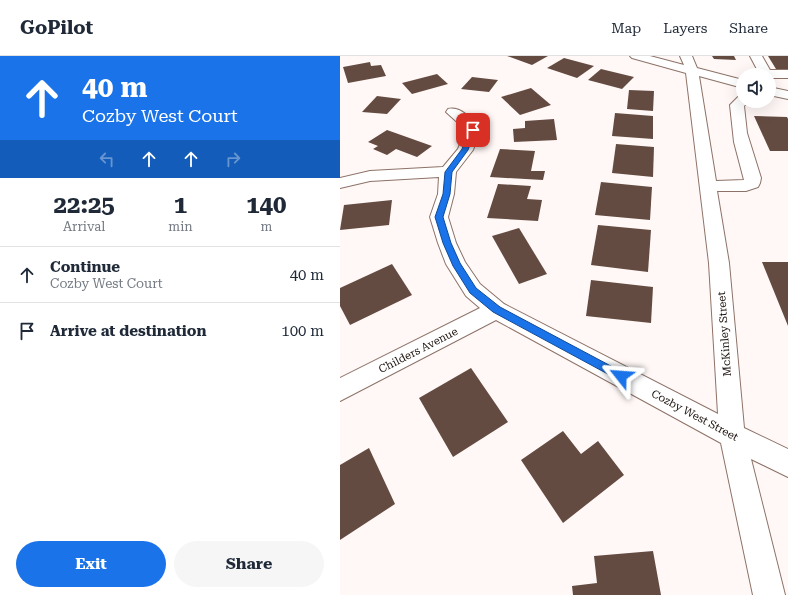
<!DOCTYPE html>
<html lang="en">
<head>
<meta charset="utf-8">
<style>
  body { margin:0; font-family:"Roboto Serif",serif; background:#f6f6f7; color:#1f2937; height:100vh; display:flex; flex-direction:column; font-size:15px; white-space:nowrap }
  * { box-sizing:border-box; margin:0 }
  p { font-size:13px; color:#747a83 }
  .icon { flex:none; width:22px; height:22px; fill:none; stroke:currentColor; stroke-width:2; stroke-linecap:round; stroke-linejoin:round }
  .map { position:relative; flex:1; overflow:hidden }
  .side { display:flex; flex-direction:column; background:#fff; width:340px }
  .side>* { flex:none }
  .guide { background:#1a73e8; color:#fff; overflow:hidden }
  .controls { position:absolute; left:396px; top:12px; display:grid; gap:8px }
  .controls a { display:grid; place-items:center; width:40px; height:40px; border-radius:50%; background:#fff; box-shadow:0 4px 16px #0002; font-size:20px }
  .pin { position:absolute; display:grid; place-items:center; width:34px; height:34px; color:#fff; margin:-17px; border-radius:8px; box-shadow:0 2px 6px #0006 }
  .me { position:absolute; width:44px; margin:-22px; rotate:298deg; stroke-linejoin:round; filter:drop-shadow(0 0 3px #0008) }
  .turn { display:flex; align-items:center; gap:14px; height:84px; padding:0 16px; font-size:18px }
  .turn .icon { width:52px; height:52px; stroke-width:2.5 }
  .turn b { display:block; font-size:28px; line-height:34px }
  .lanes { display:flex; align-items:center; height:38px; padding:0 16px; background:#0003; justify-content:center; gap:20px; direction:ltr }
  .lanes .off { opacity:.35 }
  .eta { display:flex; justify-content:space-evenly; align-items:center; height:68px; text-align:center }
  .eta b { font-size:24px; font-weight:700; line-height:28px }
  .button { display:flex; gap:8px; margin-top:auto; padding:8px 16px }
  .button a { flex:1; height:46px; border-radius:24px; background:#1a73e8; color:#fff; font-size:16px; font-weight:700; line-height:46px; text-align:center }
  .button a+a { background:#f6f6f7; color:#1f2937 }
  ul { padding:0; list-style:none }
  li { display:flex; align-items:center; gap:12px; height:56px; padding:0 16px; border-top:1px solid #e0e1e3 }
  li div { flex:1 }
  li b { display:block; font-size:15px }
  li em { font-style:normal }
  header { display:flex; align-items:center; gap:24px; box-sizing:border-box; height:56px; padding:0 20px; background:#fff; border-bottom:1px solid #e0e1e3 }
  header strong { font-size:19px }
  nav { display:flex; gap:22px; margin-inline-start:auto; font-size:14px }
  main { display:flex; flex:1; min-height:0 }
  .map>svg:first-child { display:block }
</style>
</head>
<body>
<header>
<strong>GoPilot</strong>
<nav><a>Map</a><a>Layers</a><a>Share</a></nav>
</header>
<main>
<section class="side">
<div class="guide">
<div class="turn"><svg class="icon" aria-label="ahead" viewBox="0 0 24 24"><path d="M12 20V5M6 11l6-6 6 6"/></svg><div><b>40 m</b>Cozby West Court</div></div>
<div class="lanes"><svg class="icon off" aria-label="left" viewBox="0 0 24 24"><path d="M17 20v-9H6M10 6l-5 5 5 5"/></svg><svg class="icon" aria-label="ahead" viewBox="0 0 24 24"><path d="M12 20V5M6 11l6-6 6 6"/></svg><svg class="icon" aria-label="ahead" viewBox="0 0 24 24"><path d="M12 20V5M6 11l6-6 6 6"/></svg><svg class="icon off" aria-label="right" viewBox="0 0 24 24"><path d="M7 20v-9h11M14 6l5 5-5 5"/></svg></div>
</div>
<div class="eta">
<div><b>22:25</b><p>Arrival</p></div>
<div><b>1</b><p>min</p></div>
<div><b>140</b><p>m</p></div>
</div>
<ul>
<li><svg class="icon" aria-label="ahead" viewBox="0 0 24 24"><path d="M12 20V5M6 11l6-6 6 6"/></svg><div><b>Continue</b><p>Cozby West Court</p></div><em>40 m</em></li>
<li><svg class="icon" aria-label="arrive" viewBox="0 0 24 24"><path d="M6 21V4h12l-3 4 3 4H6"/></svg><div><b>Arrive at destination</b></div><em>100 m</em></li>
</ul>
<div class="button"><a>Exit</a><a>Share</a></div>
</section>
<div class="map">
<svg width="448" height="539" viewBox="0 0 448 539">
  <rect width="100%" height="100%" fill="#fff8f6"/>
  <g fill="#644b41">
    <polygon points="167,0 208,0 192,9"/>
    <polygon points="372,0 394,0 396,4 374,3"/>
    <polygon points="428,0 448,0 448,13 436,13"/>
    <polygon points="224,2 254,10 237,22 207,12"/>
    <polygon points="30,6 31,10 41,9 46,20 8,27 3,11"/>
    <polygon points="261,13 294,21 282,33 248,24"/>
    <polygon points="97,18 108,28 72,38 62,27"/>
    <polygon points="132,21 158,24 149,36 121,33"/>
    <polygon points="191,32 211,49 180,59 161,41"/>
    <polygon points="289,34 314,35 313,55 287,53"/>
    <polygon points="37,40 61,43 47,58 22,56"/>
    <polygon points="275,57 313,60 313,83 272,80"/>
    <polygon points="414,60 447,61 448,63 448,95 430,95"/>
    <polygon points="214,63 217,84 174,86 173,73 185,72 185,65"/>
    <polygon points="47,74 92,90 77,101 56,93 47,99 33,93 38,90 28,86"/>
    <polygon points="276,88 314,91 313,121 272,117"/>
    <polygon points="160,93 195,95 191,115 205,115 203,124 150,121"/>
    <polygon points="261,126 312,131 310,164 255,159"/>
    <polygon points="158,128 191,130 187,143 202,144 198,165 147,162"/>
    <polygon points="52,144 49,169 0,174 4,149"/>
    <polygon points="258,169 311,174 308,216 251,209"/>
    <polygon points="179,172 207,218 179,228 152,180"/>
    <polygon points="422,206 448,206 448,270"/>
    <polygon points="52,208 72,239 10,269 0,250 0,232"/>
    <polygon points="251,224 313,231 311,267 246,260"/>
    <polygon points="131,312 168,366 113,401 79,342"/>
    <polygon points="223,375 241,398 258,385 284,419 223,467 181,404"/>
    <polygon points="29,392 55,448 0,484 0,409"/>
    <polygon points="313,495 321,539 233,539 232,530 257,527 254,500"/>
  </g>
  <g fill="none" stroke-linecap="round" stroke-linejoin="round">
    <g stroke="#8d7267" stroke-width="2">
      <g id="minor">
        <path d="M290,0h20l34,9 -4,-9h12l5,12 46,12v8l-44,-12 17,105 28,-1 -10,-38 -4,-37 8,-8 5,-1v5h6l-5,5 3,27 14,45 -1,5 -2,4 -12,4h-29l12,72 15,165 44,21v28l-37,-18 34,136h-32l-32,-152 -225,-123 -156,81v-23l140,-70 -14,-12 -20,-32 -8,-21 -8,-26 8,-23 1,-17 -69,4 -30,7v-10l30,-7 73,-4 15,-18 8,-19 -20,-18 2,-3c13,-3 25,11 32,21l-7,20 -17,22 -2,22 -6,23 8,26 9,19 15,22 24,20 214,110 -9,-151 -23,-190 -54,-15z"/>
        <polygon points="410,0 422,0 430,14 448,14 448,22 429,22 429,19 420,19"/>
        <polygon points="429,31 448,35 448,43 429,39"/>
      </g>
    </g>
    <use href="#minor" fill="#fff" fill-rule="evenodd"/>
  </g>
  <polygon fill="#1a73e8" stroke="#114b97" points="130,73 136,74 128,94 112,116 110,138 103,161 111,187 120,207 136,232 160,251 284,317 286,320 284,323 281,324 277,323 153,256 130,237 113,210 103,187 95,161 103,138 105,116 122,93"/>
  <g text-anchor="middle" stroke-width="4" stroke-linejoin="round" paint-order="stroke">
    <g font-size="11" fill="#1a100c" stroke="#fff">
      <text transform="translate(384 278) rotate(-94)" y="4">McKinley Street</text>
      <text transform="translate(78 294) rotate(-27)" y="4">Childers Avenue</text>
      <text transform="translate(355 359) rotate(28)" y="4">Cozby West Street</text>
    </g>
  </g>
</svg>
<div class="controls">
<a><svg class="icon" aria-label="sound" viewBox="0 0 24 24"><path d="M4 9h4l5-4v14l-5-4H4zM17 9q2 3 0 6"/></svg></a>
</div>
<div class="pin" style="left:133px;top:74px;background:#d93025"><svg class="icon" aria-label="arrive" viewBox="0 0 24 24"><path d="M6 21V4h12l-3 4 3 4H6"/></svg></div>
<svg class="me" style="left:281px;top:320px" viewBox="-20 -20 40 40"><path d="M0-17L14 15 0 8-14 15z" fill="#1a73e8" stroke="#fff" stroke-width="4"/></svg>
</div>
</main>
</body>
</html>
